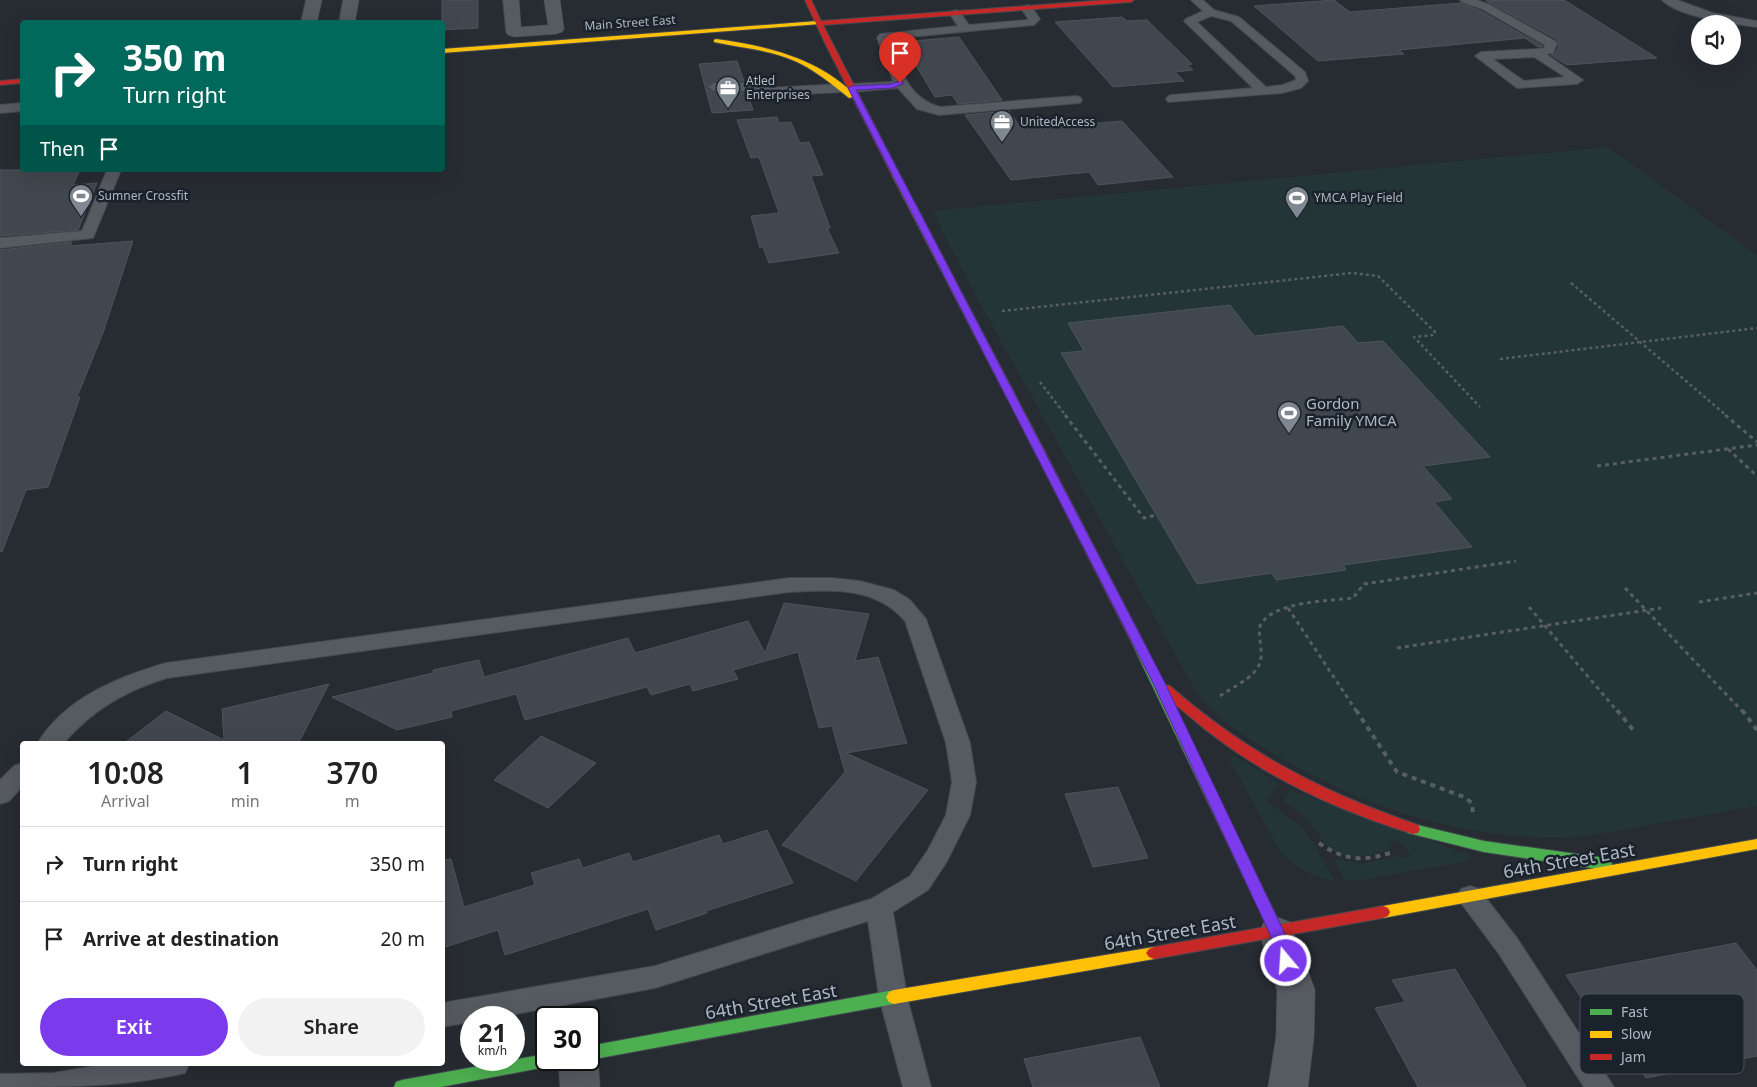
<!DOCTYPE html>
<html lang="en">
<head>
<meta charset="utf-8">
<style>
  body { margin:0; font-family:"Noto Sans",sans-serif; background:#f2f2f2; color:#222; height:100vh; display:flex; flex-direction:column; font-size:19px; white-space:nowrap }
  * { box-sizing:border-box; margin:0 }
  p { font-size:16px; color:#767676 }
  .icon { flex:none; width:28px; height:28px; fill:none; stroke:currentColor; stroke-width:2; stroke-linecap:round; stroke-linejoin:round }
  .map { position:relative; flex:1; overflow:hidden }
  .details { position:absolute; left:20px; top:741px; width:425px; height:325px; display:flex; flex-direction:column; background:#fff; border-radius:5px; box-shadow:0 5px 20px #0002 }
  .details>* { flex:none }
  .hud { position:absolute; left:20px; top:20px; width:425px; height:152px; border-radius:5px; box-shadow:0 5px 20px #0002; background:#00695c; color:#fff; overflow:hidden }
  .fabs { position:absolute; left:1691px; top:15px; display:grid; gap:10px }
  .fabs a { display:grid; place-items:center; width:50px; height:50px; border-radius:50%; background:#fff; box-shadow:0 5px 20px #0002; font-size:25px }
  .speed { position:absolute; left:460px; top:1006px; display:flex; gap:10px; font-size:25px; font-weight:700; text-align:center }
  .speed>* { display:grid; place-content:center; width:65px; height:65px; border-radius:50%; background:#fff; box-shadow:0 5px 20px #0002; line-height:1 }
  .speed small { font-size:12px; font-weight:400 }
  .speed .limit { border:2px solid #111; border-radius:8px; background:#fff; color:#111 }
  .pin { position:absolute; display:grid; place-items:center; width:42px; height:42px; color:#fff; margin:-51px -21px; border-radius:50% 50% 50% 0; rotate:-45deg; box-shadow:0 0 5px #0007 }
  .pin .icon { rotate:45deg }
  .me { position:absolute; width:55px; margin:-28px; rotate:342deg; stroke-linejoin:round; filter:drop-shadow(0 0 4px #0008) }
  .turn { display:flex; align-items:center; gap:18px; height:105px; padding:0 20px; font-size:22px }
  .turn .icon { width:65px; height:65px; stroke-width:2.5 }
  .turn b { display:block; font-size:35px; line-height:42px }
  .then { display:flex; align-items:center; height:48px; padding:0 20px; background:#0003; gap:10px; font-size:19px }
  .eta { display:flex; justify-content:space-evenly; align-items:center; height:85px; text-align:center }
  .eta b { font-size:30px; font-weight:600; line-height:35px }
  .button { display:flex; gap:10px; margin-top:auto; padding:10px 20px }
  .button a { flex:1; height:58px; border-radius:30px; background:#7c3aed; color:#fff; font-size:20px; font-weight:600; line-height:58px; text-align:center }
  .button a+a { background:#f2f2f2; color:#222 }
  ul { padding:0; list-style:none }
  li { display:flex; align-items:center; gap:15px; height:75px; padding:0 20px; border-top:1px solid #e0e0e0 }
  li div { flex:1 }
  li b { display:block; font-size:19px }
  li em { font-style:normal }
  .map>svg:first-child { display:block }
</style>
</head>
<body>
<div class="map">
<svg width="1757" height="1087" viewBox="0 0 1757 1087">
  <rect width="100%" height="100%" fill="#272c32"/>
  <g fill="#243537">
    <path d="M1608,147l149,108v551c-36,6 -72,13 -108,19 -27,5 -55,11 -82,12 -102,4 -201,-29 -288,-80 -28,-16 -57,-34 -78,-59 -6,-8 -11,-17 -16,-26l-209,-376 -44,-85z"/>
    <path d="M1234,756l45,27 -13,17 36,27 8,11 25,43c-23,-4 -40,-14 -56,-31l-49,-90v-3z"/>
    <path d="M1291,790l179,65 -1,6 -114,20 -10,-1 -12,-22 27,6 38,-8 4,3 9,-4 -14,-15 -9,4 4,5c-20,7 -48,14 -66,-4 -8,-9 -12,-20 -21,-28 -6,-6 -14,-10 -22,-15z"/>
  </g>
  <g fill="#41474e" stroke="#4e535a">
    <polygon points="442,0 478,0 478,28 442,30"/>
    <polygon points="1334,0 1350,12 1461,3 1481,11 1543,46 1538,47 1525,38 1399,50 1404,54 1318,61 1254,6"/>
    <polygon points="1501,0 1564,0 1657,58 1567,65 1551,55 1555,54 1559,45 1556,39 1486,1"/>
    <polygon points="1122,17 1127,21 1147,20 1192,64 1187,65 1193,70 1175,72 1184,81 1113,87 1055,22"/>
    <polygon points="959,37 1002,100 958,104 952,95 935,97 902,42"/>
    <polygon points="737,61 744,81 714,81 706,88 714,93 747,93 753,110 712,113 699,64"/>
    <polygon points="1009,111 1021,128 1032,127 1034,129 1122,121 1173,177 1098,185 1089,172 1011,180 965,115"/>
    <polygon points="777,117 779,123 791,122 800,143 809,142 823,175 811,176 830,228 827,228 839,253 769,263 763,247 760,248 751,216 779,213 759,157 751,158 737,120"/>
    <polygon points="0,170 80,170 73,185 97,183 78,230 0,236"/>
    <polygon points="133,241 103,333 77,397 80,397 48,487 26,490 2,552 0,551 0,250 72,242 70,246"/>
    <polygon points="1230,305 1254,336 1343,326 1358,343 1383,341 1490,457 1423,466 1452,499 1434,502 1472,547 1343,565 1346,570 1276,580 1272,573 1197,584 1061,353 1084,351 1068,323"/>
    <polygon points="784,603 869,614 855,661 878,657 907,743 846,753 928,790 856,881 782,845 845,772 832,726 819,728 798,652 733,670 738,679 693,691 690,684 651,695 647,687 525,720 516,694 451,711 452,717 397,730 332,697 433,673 433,670 479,660 484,677 628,638 635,653 748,621 765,653"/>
    <polygon points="329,684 298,744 123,744 166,711 224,740 222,709"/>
    <polygon points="541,736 596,763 548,808 494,780"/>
    <polygon points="1118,787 1148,858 1093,867 1065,794"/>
    <polygon points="767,830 793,883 706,911 707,913 656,930 648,909 505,955 498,930 442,948 442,860 451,859 464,907 535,885 531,873 579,859 583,868 629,853 633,862 719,835 723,844"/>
    <polygon points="1736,943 1757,970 1757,1056 1646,1078 1635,1061 1625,1064 1566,975"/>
    <polygon points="1455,969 1504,1050 1526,1087 1418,1087 1375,1008 1405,1002 1392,980"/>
    <polygon points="1140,1037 1160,1087 1033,1087 1024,1059"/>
  </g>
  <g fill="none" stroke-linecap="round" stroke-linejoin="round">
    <g stroke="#43484f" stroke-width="2">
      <g id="lane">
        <path d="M1191,0h12l11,10 25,7 66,55 3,9 -7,7 -19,5 -114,9 -2,-3 2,-3 4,-1 81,-7 -67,-65 -2,-2 2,-2 17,-8zM1211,16l20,5 64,55 1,4 -14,5 -16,2 -69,-65z"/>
        <path d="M1460,0h17l13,5 65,36 2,3 -4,9 -7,1 37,26 -6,4 -60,4 -42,-32 6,-4 55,-3 8,-1 1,-3 -63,-36 -20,-7zM1534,57l31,20 -41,4 -31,-22z"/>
        <path d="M1662,0h15l36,13 44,8v6c-23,-3 -79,-10 -95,-27z"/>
        <path d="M1027,5l4,1 9,13 -6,6 -145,14c11,28 18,59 51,68l136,-11 4,1 2,3 -2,3 -141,12 -22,-6 -19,-21 -46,4 -6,-3 -5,3 -75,4 -12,-5h-40l-6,-4 6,-4h42l12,5 73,-4 5,3 6,-3 38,-2 3,-1 -16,-43 3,-4 78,-8 -9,-13 6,-3 4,1 10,14 58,-5 1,-1 -7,-11z"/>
        <polygon points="22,103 22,111 0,113 0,105"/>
        <polygon points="107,170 121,170 93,238 0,248 0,238 82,231"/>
        <path d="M789,578h43l28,3 34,9 15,9 17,20 44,124 6,39 -6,33 -24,48 -18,27 -35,22 14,85 24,90h-28l-24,-90 -11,-76 -213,67 -161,30h-23v4l-29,5v-24l213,-37 216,-67 39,-23 18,-26 18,-35 6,-33 -6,-39 -41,-122c-30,-35 -74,-31 -116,-29l-622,86c-42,13 -75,32 -104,66h-26c27,-46 81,-67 129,-81z"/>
        <polygon points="22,763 22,787 9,801 0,804 0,780 14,766"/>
        <polygon points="1470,886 1479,889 1517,938 1614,1087 1584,1087 1499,954 1461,903 1457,896 1461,889"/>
        <path d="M106,1064h83l-4,9c-58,14 -124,14 -185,14v-13l53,-1z"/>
      </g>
    </g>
    <g stroke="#43484f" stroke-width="1">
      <g id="street">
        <polygon points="306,0 322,0 317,22 301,22"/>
        <polygon points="343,0 359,0 355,22 339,22"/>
        <polygon points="503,0 519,0 521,27 548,25 544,0 560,0 564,29 562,32 556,34 514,37 508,35 506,32"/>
        <polygon points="1277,917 1290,922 1315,990 1314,1037 1308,1087 1268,1087 1276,1037 1277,990 1259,932 1264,922"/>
        <polygon points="589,1047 592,1048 598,1060 600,1087 560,1087 558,1060 589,1060"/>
      </g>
    </g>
    <g stroke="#43484f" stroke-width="2">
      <g id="fast">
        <polygon points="1137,637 1143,641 1284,932 1282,936 1277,938 1272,936 1270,932 1131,641"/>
        <polygon points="1413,824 1484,841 1605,858 1610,860 1612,864 1610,868 1605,870 1484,852 1408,833 1406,829 1408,825"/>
        <polygon points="894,990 899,992 902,997 899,1002 894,1004 589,1060 589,1046"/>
        <polygon points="546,1054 546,1060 558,1060 556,1065 441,1087 394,1087 396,1082 402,1080"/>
      </g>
    </g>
    <g stroke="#43484f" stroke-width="2">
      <g id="slow">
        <polygon points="818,21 821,23 820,24 442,53 442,49"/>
        <path d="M716,39c51,7 102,19 140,57l-7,2c-16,-13 -33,-27 -52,-36 -26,-12 -55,-14 -83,-20v-2z"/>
        <polygon points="893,173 900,175 1046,454 1045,456 1037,456 1036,454 892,175"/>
        <polygon points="1757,839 1757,849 1383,918 1378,916 1376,912 1378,908 1383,906"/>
        <polygon points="1154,947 1159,949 1162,953 1159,957 1154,959 894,1004 889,1002 886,997 889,992 894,990"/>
      </g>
    </g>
    <g stroke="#43484f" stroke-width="2">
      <g id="jam">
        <polygon points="805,0 811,0 821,21 1106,0 1134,0 1131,2 823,25 900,175 896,177 892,175 825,43"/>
        <polygon points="22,79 22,83 0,85 0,81"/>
        <polygon points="1041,451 1046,454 1143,641 1141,644 1137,645 1131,641 1036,454"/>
        <path d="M1166,685l4,1c78,68 150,105 248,139l2,4 -2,4 -5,1c-81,-25 -161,-63 -225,-119 -9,-8 -22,-16 -28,-26l2,-3z"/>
        <polygon points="1383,906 1388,908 1390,912 1388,916 1383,918 1154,959 1149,957 1146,953 1149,949 1154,947"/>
      </g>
    </g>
    <g stroke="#585e63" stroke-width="2.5" stroke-dasharray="3 3" stroke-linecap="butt">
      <polyline points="1571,283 1727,416"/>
      <polyline points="1002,311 1352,273 1378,276 1435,332 1434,335 1414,337 1480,407"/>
      <polyline points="1500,359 1757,328"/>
      <polyline points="1040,382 1066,416"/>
    </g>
    <g stroke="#585e63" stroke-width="3" stroke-dasharray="4 4" stroke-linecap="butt">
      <polyline points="1065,415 1144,518 1156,515"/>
      <polyline points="1725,415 1757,442"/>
      <polyline points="1728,449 1757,476"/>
      <polyline points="1597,466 1757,445"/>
      <polyline points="1625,588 1743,712"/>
      <polyline points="1699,602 1757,593"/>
      <polyline points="1529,607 1618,712"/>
      <polyline points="1288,608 1357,712"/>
      <polyline points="1397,648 1661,608"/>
      <path d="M1220,696c14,-10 40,-20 41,-39 1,-11 -3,-21 -1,-31 12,-25 69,-25 93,-28l11,-14 152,-23"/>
    </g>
    <g stroke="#585e63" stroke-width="4" stroke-dasharray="5 5" stroke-linecap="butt">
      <polyline points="1356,710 1397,772 1464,797 1472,803 1473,814"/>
      <polyline points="1617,710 1634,731"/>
      <polyline points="1742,710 1757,730"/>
      <path d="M1319,843c24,17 43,19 71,10"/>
    </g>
    <use href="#lane" fill="#565a61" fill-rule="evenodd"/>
    <use href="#street" fill="#565a61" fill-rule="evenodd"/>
    <use href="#fast" fill="#4caf50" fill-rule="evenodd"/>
    <use href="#slow" fill="#ffc107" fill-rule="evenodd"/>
    <use href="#jam" fill="#c62828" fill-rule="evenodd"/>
  </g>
  <polygon fill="#7c3aed" stroke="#51269a" points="900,81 903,82 903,84 892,88 856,90 1164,681 1284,932 1294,961 1292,965 1286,967 1281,965 1269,932 1152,681 848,88 852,86 891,84"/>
  <defs>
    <g id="office-pin" transform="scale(1.25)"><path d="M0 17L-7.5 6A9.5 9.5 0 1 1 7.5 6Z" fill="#7f8791" stroke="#1a222c"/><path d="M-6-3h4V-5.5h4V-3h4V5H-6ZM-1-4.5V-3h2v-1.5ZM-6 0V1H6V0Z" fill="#fff"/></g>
    <g id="stadium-pin" transform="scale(1.25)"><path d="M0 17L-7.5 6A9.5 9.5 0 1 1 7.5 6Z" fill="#7f8791" stroke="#1a222c"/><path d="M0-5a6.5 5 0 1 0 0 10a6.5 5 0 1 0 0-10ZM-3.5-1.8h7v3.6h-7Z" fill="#fff"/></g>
  </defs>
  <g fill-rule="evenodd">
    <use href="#office-pin" x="728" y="88"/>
    <use href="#office-pin" x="1002" y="122"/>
    <use href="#stadium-pin" x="81" y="196"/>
    <use href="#stadium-pin" x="1297" y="198"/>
    <use href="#stadium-pin" x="1289" y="413"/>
  </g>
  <g text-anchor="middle" stroke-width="5" stroke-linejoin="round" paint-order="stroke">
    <g font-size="12" fill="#afb8c4" stroke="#1a222c">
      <text transform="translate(630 23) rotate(-4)" y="4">Main Street East</text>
    </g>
    <g font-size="12" fill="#afb8c4" stroke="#1a222c" text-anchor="start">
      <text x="746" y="85">Atled<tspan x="746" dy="14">Enterprises</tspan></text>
      <text x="1020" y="126">UnitedAccess</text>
      <text x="98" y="200">Sumner Crossfit</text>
      <text x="1314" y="202">YMCA Play Field</text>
    </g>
    <g font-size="15" fill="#afb8c4" stroke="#1a222c" text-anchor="start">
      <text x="1306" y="409">Gordon<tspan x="1306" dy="17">Family YMCA</tspan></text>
    </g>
    <g font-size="18" fill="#afb8c4" stroke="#1a222c">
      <text transform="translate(1569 861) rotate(-10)" y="6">64th Street East</text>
      <text transform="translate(1170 933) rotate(-10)" y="6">64th Street East</text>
      <text transform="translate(771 1002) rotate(-10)" y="6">64th Street East</text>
    </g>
  </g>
  <rect x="1580" y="994" width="164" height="80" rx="8" fill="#1a222c" stroke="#474f5a" stroke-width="1"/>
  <rect x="1590" y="1009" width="22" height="6" fill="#4caf50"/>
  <rect x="1590" y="1031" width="22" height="7" fill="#ffc107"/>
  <rect x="1590" y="1054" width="22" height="6" fill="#c62828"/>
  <g font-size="14" fill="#afb8c4">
    <text x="1621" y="1017">Fast</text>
    <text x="1621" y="1039">Slow</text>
    <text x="1621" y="1062">Jam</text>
  </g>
</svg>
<div class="fabs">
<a><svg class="icon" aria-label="sound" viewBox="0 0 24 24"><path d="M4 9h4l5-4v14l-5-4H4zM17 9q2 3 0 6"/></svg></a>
</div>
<div class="speed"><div>21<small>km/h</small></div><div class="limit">30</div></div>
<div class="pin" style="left:900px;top:83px;background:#d93025"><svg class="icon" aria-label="arrive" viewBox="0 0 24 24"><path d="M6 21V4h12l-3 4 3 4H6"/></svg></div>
<svg class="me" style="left:1286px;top:961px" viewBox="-20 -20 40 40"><circle r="17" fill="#7c3aed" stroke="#fff" stroke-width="3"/><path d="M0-11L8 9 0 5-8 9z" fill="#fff"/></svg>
<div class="hud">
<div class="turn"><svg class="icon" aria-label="right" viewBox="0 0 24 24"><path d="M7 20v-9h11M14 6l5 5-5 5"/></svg><div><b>350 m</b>Turn right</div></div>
<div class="then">Then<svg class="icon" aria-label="arrive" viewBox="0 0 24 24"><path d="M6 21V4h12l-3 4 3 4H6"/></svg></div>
</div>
<section class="details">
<div class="eta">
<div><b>10:08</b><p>Arrival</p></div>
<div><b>1</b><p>min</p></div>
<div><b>370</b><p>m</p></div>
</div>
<ul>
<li><svg class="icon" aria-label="right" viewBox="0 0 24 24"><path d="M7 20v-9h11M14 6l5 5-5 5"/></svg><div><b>Turn right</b></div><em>350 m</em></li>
<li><svg class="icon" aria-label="arrive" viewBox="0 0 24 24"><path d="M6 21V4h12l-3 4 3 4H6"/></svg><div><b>Arrive at destination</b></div><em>20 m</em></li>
</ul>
<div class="button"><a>Exit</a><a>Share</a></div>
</section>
</div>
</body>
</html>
